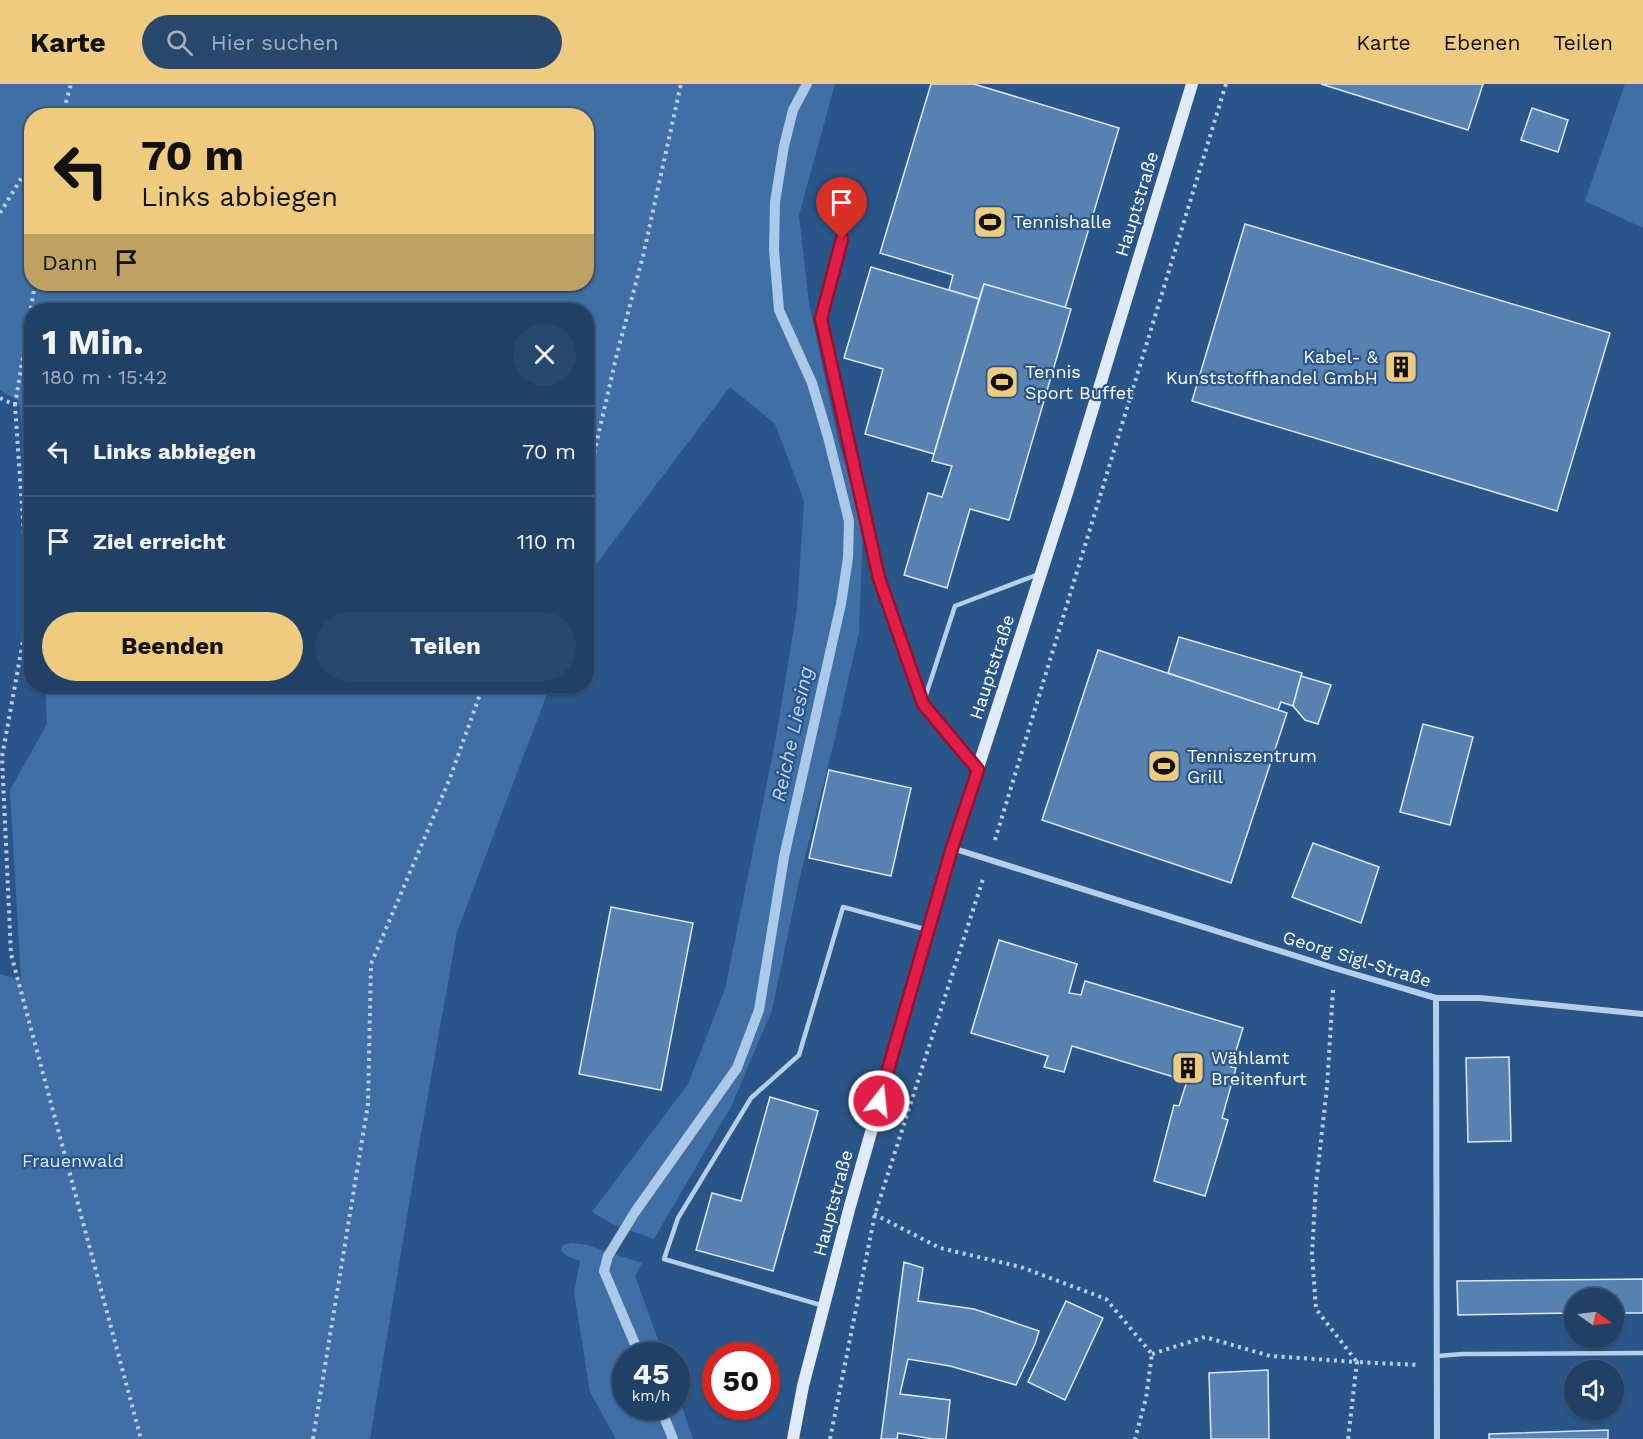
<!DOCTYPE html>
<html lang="de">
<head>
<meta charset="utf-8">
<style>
  body { margin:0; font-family:"Work Sans",sans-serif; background:#28476c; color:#f1f3f6; height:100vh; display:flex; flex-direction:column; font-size:22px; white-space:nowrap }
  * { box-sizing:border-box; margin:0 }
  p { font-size:20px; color:#a2afbf }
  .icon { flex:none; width:33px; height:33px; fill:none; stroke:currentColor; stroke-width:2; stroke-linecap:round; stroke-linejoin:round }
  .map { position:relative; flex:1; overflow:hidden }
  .details { position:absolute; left:24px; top:219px; width:570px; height:390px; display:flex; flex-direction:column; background:#204066; border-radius:24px; box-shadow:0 2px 4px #0004,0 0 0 2px #3d597a }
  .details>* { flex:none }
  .banner { position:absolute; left:24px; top:24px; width:570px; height:183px; border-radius:24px; box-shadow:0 2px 4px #0004,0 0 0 2px #3d597a; background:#eecb7e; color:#111; overflow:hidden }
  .needle { width:39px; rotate:104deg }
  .fabs { position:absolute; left:1564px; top:1204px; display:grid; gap:12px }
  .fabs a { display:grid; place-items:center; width:60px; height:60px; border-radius:50%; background:#204066; box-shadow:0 2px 4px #0004,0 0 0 2px #3d597a; font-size:30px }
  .speed { position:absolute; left:612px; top:1258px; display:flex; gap:12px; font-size:30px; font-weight:700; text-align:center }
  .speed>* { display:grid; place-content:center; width:78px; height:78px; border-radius:50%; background:#204066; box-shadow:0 2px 4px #0004,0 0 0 2px #3d597a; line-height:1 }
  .speed small { font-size:15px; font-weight:400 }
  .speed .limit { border:9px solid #d22; background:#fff; color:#111 }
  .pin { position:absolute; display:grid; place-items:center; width:51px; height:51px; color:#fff; margin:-62px -26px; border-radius:50% 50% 50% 0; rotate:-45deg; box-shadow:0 0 6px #0007 }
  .pin .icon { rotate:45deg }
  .me { position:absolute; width:66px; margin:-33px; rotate:16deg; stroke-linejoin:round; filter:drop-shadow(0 0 4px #0008) }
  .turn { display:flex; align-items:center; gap:21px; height:126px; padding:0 18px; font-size:27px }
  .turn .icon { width:78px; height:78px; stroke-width:2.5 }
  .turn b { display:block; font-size:42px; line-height:51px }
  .then { display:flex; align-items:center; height:57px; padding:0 18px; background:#0003; gap:12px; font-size:22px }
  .round { display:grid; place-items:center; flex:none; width:63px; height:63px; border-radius:32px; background:#28476c }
  .overview { display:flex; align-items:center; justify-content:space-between; height:102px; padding:0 18px }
  h1 { font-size:36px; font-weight:700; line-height:45px }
  .action { display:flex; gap:12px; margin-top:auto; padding:12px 18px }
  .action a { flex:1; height:69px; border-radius:36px; background:#eecb7e; color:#111; font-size:24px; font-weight:700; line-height:69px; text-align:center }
  .action a+a { background:#28476c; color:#f1f3f6 }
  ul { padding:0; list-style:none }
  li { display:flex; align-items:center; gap:18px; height:90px; padding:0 18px; border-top:2px solid #3d597a }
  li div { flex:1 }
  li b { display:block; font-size:22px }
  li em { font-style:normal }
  header { display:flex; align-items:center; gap:36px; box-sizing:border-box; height:84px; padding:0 30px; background:#eecb7e; color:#111 }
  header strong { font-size:28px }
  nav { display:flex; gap:33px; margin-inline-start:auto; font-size:21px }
  .search { width:420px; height:54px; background:#28476c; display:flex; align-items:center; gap:15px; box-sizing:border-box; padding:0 21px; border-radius:33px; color:#a2afbf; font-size:22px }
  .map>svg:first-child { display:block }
</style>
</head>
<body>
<header>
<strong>Karte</strong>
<div class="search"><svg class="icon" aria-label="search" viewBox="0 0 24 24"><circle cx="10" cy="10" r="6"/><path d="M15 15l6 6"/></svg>Hier suchen</div>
<nav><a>Karte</a><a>Ebenen</a><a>Teilen</a></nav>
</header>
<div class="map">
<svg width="1643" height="1355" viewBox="0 0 1643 1355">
  <rect width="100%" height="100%" fill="#2a5588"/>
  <g fill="#3f6fa4" fill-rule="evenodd">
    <path d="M0,0h835l-36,131 10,88 29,136 25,88 -4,105 -24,106 -35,139 -28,133 -40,95 -78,134 -42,-15 -20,-12 96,-128 37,-95 51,-251 21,-130 7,-107 -29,-77 -45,-37 -136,180 -7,20 -1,-277h-554l-1,193 -12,-102 -19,-11zM32,32h554v168h-554z"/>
    <polygon points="1625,0 1643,0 1643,144 1585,117"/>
    <polygon points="45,602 550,602 457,848 419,1061 370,1355 0,1355 0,890 21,896 10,706 47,640"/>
    <polygon points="571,1159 587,1161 642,1179 635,1192 664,1272 626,1272 626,1323 676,1323 677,1308 693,1355 616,1355 590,1308 574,1209 580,1177 567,1172 561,1166 563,1161"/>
  </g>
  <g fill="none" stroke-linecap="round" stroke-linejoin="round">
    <g stroke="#acc9e8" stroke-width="10">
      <polyline points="640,1272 604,1187 608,1172 635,1128 737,984 759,926 784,773 841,520 848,474 849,437 828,353 812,299 779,226 774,166 775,118 784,62 793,26 807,0"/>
      <polyline points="660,1323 673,1355"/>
    </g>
  </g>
  <g fill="#5681b1" stroke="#dae8f7" stroke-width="1.5">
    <polygon points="931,0 974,0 1119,44 1065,224 984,200 979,215 949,206 953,191 880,169"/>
    <polygon points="1321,0 1483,0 1468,46"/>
    <polygon points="1532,24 1568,36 1558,68 1521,56"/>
    <polygon points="1245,140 1610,249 1557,427 1192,317"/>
    <polygon points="871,183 979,215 934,370 865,350 883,285 844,274"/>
    <polygon points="984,200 1071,225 1009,436 970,425 947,504 904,491 928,409 942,413 952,382 932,377"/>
    <polygon points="1179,553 1302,589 1293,622 1281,618 1278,626 1168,589"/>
    <polygon points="1098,566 1287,629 1231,799 1042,736"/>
    <polygon points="1301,592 1331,601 1318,640 1305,636 1293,622"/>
    <polygon points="1423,640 1473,653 1450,741 1400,728"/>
    <polygon points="829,686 911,704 891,792 809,774"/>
    <polygon points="1313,759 1379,783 1361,839 1292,813"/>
    <polygon points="611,823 693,839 661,1006 579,990"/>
    <polygon points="999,856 1077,880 1069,909 1081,911 1085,897 1243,944 1231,983 1236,984 1222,1034 1228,1036 1205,1112 1154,1097 1174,1021 1179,1022 1187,997 1072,962 1064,988 1044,983 1048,972 971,949"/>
    <polygon points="1509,973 1511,1057 1468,1058 1466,974"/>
    <polygon points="770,1013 818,1027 773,1187 696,1166 712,1109 741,1117"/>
    <polygon points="904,1178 923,1184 918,1217 974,1225 1039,1247 1035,1260 1016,1301 950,1282 908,1275 900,1310 950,1316 946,1355 933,1355 898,1349 897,1355 881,1355"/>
    <polygon points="1643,1195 1643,1229 1614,1229 1614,1215 1575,1215 1575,1229 1458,1231 1457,1197"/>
    <polygon points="1066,1217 1103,1234 1065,1316 1028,1298"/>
    <polygon points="1268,1286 1269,1355 1211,1355 1209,1289"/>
    <polygon points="1608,1346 1608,1355 1489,1355 1489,1350"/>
  </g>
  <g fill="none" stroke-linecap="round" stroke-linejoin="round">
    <g stroke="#b7cee8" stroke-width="4" stroke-dasharray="3 4.5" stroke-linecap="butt">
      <polyline points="59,32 65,22 71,0"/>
      <polyline points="0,129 32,77"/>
      <polyline points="0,314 15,321 29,524 2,673 11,870 141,1355"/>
      <polyline points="15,321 35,200"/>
      <polyline points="586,381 593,374 616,274 643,172 681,0"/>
      <polyline points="995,756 1226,0"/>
      <polyline points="1333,906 1327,1003 1316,1101 1312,1170 1316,1225 1357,1278 1418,1281"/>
      <polyline points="874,1130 940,1164 1021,1183 1106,1215 1152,1270 1146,1314 1135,1355"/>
      <polyline points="1152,1270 1205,1253 1270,1272 1357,1278 1348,1355"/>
      <polyline points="313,1355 368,1020 371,880 450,694 483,602"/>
      <polyline points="830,1355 875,1130 983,795"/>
    </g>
    <g stroke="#b7cee8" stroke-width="4.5">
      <polyline points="847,136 821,235 879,494 923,620"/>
      <polyline points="976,684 923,620 955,522 1039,490"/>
      <polyline points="824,1222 664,1175 678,1134 751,1014 799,971 843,823 928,846"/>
      <polyline points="1437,1272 1463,1270 1643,1269"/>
    </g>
    <g stroke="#b7cee8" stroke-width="6">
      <polyline points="952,764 1334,884 1436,914 1480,914 1643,930"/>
      <polyline points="1436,914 1437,1355"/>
    </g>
    <polyline stroke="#e0ebf7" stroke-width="12" points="793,1355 803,1302 850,1122 952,764 1068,406 1192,0"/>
  </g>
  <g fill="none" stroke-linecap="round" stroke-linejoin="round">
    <g stroke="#92132f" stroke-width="15">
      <polyline id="route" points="842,155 821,235 879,494 923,620 978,686 952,764 879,1017"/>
    </g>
    <use href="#route" stroke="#e11d48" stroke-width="10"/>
  </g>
  <defs>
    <g id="stadium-square" transform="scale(1.725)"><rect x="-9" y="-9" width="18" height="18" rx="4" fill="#eecb7e" stroke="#2a5588"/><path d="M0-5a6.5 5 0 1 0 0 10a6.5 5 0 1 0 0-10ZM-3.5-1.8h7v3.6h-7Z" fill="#111"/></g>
    <g id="building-square" transform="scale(1.725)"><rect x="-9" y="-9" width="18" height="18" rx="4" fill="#eecb7e" stroke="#2a5588"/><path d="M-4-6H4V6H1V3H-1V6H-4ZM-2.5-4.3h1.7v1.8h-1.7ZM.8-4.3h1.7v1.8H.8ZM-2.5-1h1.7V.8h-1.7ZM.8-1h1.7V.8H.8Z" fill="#111"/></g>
  </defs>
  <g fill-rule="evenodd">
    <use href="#stadium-square" x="990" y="138"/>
    <use href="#building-square" x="1401" y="283"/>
    <use href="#stadium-square" x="1002" y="298"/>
    <use href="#stadium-square" x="1164" y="682"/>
    <use href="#building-square" x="1188" y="984"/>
  </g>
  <g text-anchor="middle" stroke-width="4.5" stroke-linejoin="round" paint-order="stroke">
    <g font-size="18" fill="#fff" stroke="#2a5588">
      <text transform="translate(1137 120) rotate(-73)" y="6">Hauptstraße</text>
      <text transform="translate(992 583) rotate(-72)" y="6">Hauptstraße</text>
      <text transform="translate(1357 875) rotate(17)" y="6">Georg Sigl-Straße</text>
      <text transform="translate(833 1119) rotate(-75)" y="6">Hauptstraße</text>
    </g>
    <g font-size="18" fill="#fff" stroke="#2a5588" text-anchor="start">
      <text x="1013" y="144">Tennishalle</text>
      <text x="1378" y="279" text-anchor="end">Kabel- &amp;<tspan x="1378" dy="21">Kunststoffhandel GmbH</tspan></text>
      <text x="1025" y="294">Tennis<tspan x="1025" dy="21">Sport Buffet</tspan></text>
      <text x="1187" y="678">Tenniszentrum<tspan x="1187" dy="21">Grill</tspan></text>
      <text x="1211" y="980">Wählamt<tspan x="1211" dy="21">Breitenfurt</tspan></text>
    </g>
    <g font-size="18" fill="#dae8f7" stroke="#2a5588">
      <text x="73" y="1083">Frauenwald</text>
    </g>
    <g font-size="20" font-style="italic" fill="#c2d8ef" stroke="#2a5588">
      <text transform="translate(792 650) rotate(-78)" y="7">Reiche Liesing</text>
    </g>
  </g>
</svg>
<div class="fabs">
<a><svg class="needle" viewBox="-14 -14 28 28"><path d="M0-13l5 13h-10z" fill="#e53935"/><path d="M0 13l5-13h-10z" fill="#a2afbf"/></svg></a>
<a><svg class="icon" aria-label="sound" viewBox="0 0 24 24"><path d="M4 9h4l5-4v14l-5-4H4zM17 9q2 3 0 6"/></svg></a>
</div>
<div class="speed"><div>45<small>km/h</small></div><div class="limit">50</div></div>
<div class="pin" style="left:842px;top:155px;background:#d93025"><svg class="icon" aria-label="arrive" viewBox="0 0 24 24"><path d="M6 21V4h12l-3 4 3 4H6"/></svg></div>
<svg class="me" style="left:879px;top:1017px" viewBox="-20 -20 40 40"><circle r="17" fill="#e11d48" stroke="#fff" stroke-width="3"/><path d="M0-11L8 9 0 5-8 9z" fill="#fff"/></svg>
<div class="banner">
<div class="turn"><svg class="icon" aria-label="left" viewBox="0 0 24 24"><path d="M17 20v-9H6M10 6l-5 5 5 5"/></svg><div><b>70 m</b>Links abbiegen</div></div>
<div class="then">Dann<svg class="icon" aria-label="arrive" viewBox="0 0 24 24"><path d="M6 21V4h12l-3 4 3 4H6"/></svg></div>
</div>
<section class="details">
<div class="overview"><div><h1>1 Min.</h1><p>180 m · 15:42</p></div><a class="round"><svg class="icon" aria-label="close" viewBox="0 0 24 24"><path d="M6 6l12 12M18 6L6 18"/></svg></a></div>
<ul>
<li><svg class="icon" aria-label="left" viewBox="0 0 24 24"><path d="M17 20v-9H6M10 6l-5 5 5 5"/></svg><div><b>Links abbiegen</b></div><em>70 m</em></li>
<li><svg class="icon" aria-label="arrive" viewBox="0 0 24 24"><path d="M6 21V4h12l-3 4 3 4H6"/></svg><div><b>Ziel erreicht</b></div><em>110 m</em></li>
</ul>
<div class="action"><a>Beenden</a><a>Teilen</a></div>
</section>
</div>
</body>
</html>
